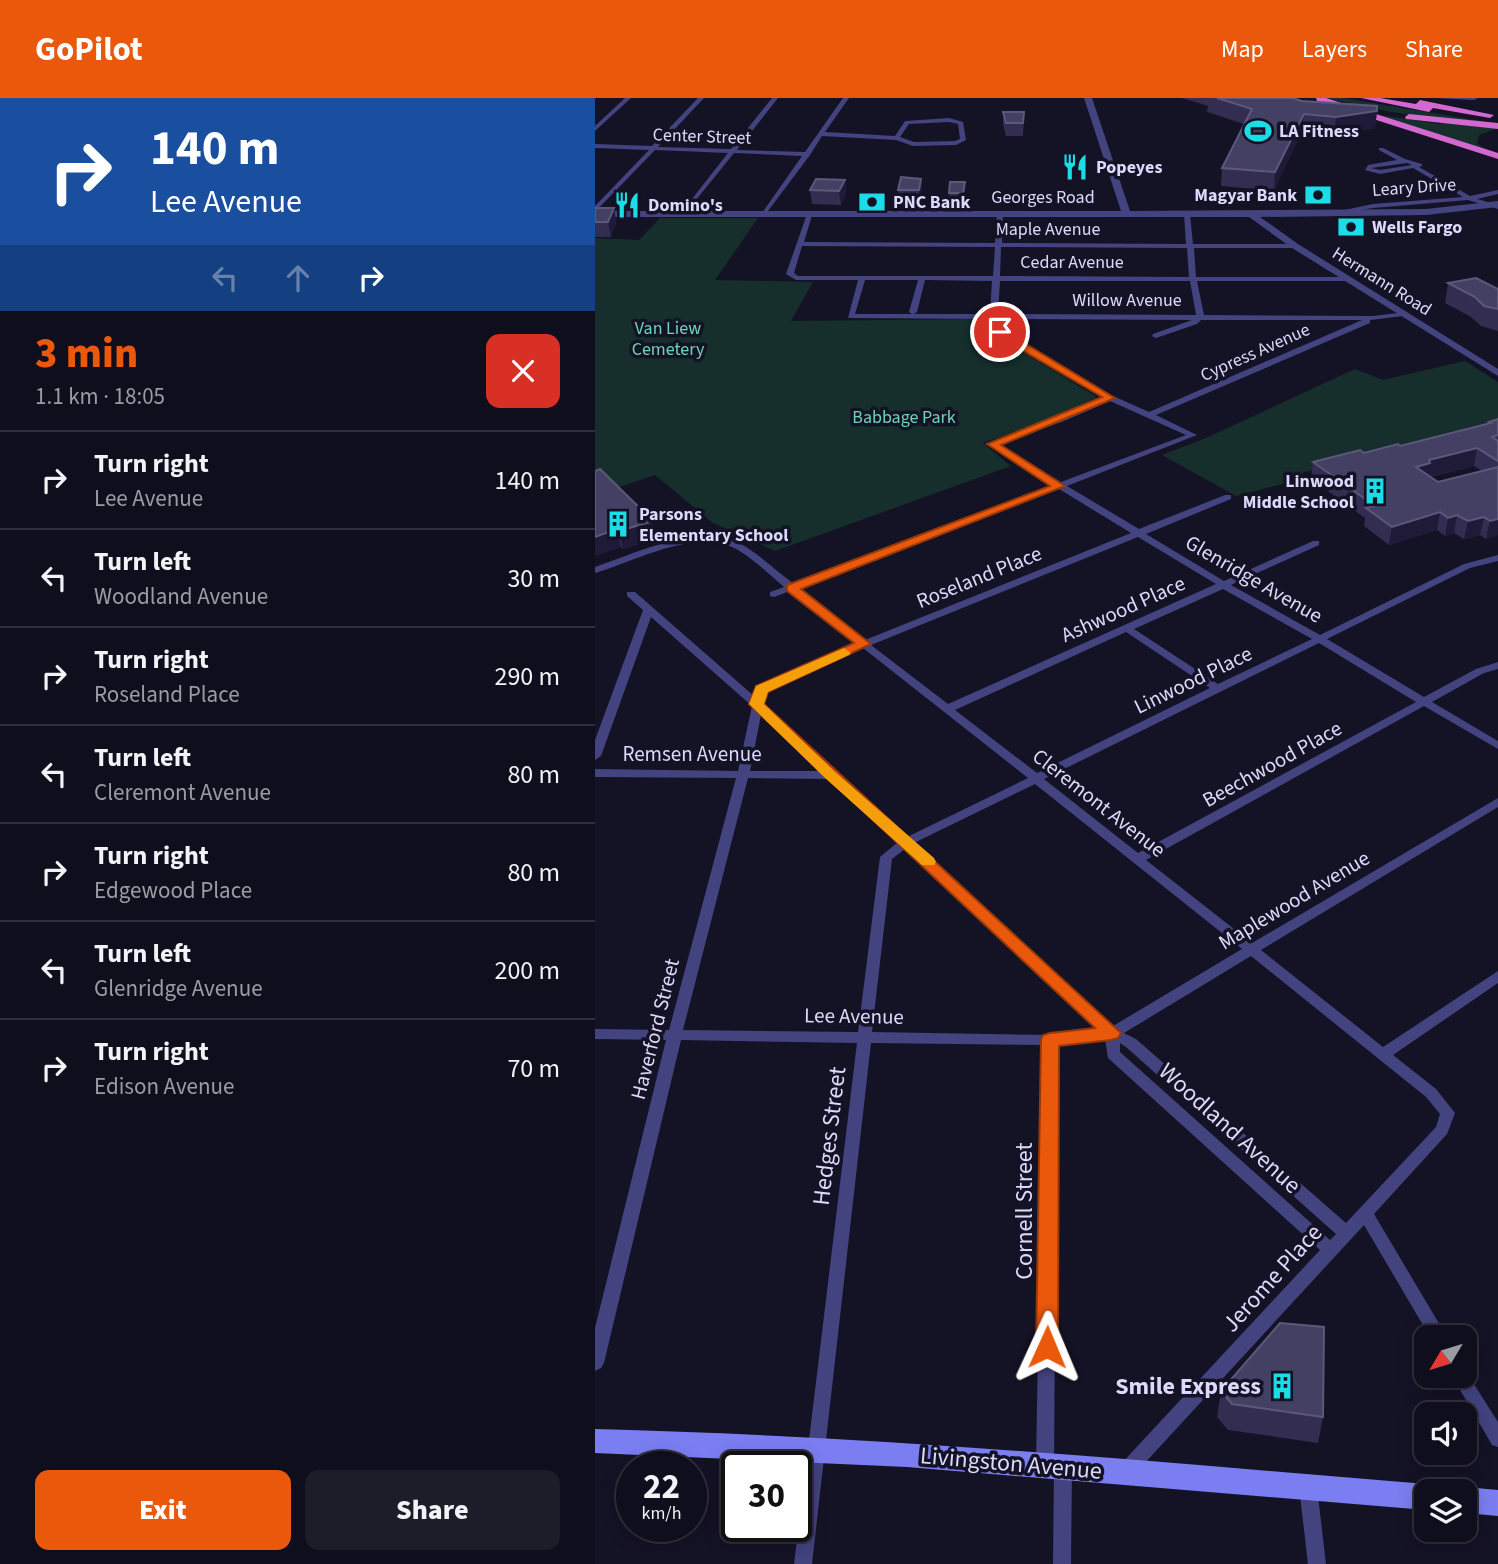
<!DOCTYPE html>
<html lang="en">
<head>
<meta charset="utf-8">
<style>
  body { margin:0; font-family:"Source Sans 3",sans-serif; background:#1d1c29; color:#f1f3f6; height:100vh; display:flex; flex-direction:column; font-size:26px; white-space:nowrap }
  * { box-sizing:border-box; margin:0 }
  p { font-size:23px; color:#9b9ca3 }
  .icon { flex:none; width:38px; height:38px; fill:none; stroke:currentColor; stroke-width:2; stroke-linecap:round; stroke-linejoin:round }
  .map { position:relative; flex:1; overflow:hidden }
  .drawer { display:flex; flex-direction:column; background:#0f0e1c; width:595px }
  .drawer>* { flex:none }
  .banner { background:#1a4fa0; color:#fff; overflow:hidden }
  .needle { width:46px; rotate:232deg }
  .buttons { position:absolute; left:819px; top:1227px; display:grid; gap:14px }
  .buttons a { display:grid; place-items:center; width:63px; height:63px; border-radius:14px; background:#0f0e1c; box-shadow:0 4px 18px #0003,0 0 0 2px #2f2e3b; font-size:35px }
  .speed { position:absolute; left:21px; top:1353px; display:flex; gap:14px; font-size:35px; font-weight:700; text-align:center }
  .speed>* { display:grid; place-content:center; width:91px; height:91px; border-radius:50%; background:#0f0e1c; box-shadow:0 4px 18px #0003,0 0 0 2px #2f2e3b; line-height:1 }
  .speed small { font-size:18px; font-weight:400 }
  .speed .limit { border:4px solid #111; border-radius:10px; background:#fff; color:#111 }
  .pin { position:absolute; display:grid; place-items:center; width:60px; height:60px; color:#fff; margin:-30px; border:4px solid #fff; border-radius:50%; box-shadow:0 2px 7px #0007 }
  .me { position:absolute; width:77px; margin:-38px; rotate:1deg; stroke-linejoin:round; filter:drop-shadow(0 0 5px #0008) }
  .turn { display:flex; align-items:center; gap:24px; height:147px; padding:0 35px; font-size:32px }
  .turn .icon { width:91px; height:91px; stroke-width:2.5 }
  .turn b { display:block; font-size:49px; line-height:60px }
  .lanes { display:flex; align-items:center; height:66px; padding:0 35px; background:#0003; justify-content:center; gap:35px; direction:ltr }
  .lanes .off { opacity:.35 }
  .round { display:grid; place-items:center; flex:none; width:74px; height:74px; border-radius:14px; background:#1d1c29 }
  .head { display:flex; align-items:center; justify-content:space-between; height:119px; padding:0 35px }
  h1 { font-size:42px; font-weight:800; line-height:52px; color:#ea580c }
  .button { display:flex; gap:14px; margin-top:auto; padding:14px 35px }
  .button a { flex:1; height:80px; border-radius:14px; background:#ea580c; color:#fff; font-size:28px; font-weight:800; line-height:80px; text-align:center }
  .button a+a { background:#1d1c29; color:#f1f3f6 }
  ul { padding:0; list-style:none }
  li { display:flex; align-items:center; gap:21px; height:98px; padding:0 35px; border-top:2px solid #2f2e3b }
  li div { flex:1 }
  li b { display:block; font-size:26px }
  li em { font-style:normal }
  header { display:flex; align-items:center; gap:42px; box-sizing:border-box; height:98px; padding:0 35px; background:#ea580c; color:#fff }
  header strong { font-size:33px }
  nav { display:flex; gap:38px; margin-inline-start:auto; font-size:24px }
  main { display:flex; flex:1; min-height:0 }
  .map>svg:first-child { display:block }
</style>
</head>
<body>
<header>
<strong>GoPilot</strong>
<nav><a>Map</a><a>Layers</a><a>Share</a></nav>
</header>
<main>
<section class="drawer">
<div class="banner">
<div class="turn"><svg class="icon" aria-label="right" viewBox="0 0 24 24"><path d="M7 20v-9h11M14 6l5 5-5 5"/></svg><div><b>140 m</b>Lee Avenue</div></div>
<div class="lanes"><svg class="icon off" aria-label="left" viewBox="0 0 24 24"><path d="M17 20v-9H6M10 6l-5 5 5 5"/></svg><svg class="icon off" aria-label="ahead" viewBox="0 0 24 24"><path d="M12 20V5M6 11l6-6 6 6"/></svg><svg class="icon" aria-label="right" viewBox="0 0 24 24"><path d="M7 20v-9h11M14 6l5 5-5 5"/></svg></div>
</div>
<div class="head"><div><h1>3 min</h1><p>1.1 km · 18:05</p></div><a class="round" style="background:#d93025;color:#fff"><svg class="icon" aria-label="close" viewBox="0 0 24 24"><path d="M6 6l12 12M18 6L6 18"/></svg></a></div>
<ul>
<li><svg class="icon" aria-label="right" viewBox="0 0 24 24"><path d="M7 20v-9h11M14 6l5 5-5 5"/></svg><div><b>Turn right</b><p>Lee Avenue</p></div><em>140 m</em></li>
<li><svg class="icon" aria-label="left" viewBox="0 0 24 24"><path d="M17 20v-9H6M10 6l-5 5 5 5"/></svg><div><b>Turn left</b><p>Woodland Avenue</p></div><em>30 m</em></li>
<li><svg class="icon" aria-label="right" viewBox="0 0 24 24"><path d="M7 20v-9h11M14 6l5 5-5 5"/></svg><div><b>Turn right</b><p>Roseland Place</p></div><em>290 m</em></li>
<li><svg class="icon" aria-label="left" viewBox="0 0 24 24"><path d="M17 20v-9H6M10 6l-5 5 5 5"/></svg><div><b>Turn left</b><p>Cleremont Avenue</p></div><em>80 m</em></li>
<li><svg class="icon" aria-label="right" viewBox="0 0 24 24"><path d="M7 20v-9h11M14 6l5 5-5 5"/></svg><div><b>Turn right</b><p>Edgewood Place</p></div><em>80 m</em></li>
<li><svg class="icon" aria-label="left" viewBox="0 0 24 24"><path d="M17 20v-9H6M10 6l-5 5 5 5"/></svg><div><b>Turn left</b><p>Glenridge Avenue</p></div><em>200 m</em></li>
<li><svg class="icon" aria-label="right" viewBox="0 0 24 24"><path d="M7 20v-9h11M14 6l5 5-5 5"/></svg><div><b>Turn right</b><p>Edison Avenue</p></div><em>70 m</em></li>
</ul>
<div class="button"><a>Exit</a><a>Share</a></div>
</section>
<div class="map">
<svg width="903" height="1466" viewBox="0 0 903 1466">
  <rect width="100%" height="100%" fill="#141225"/>
  <g fill="#162f2c">
    <polygon points="731,0 749,0 897,25 903,30 884,37 882,45 891,53 785,17 845,26 849,22 796,14"/>
    <polygon points="65,120 163,120 120,182 218,184 196,223 376,221 387,224 391,232 502,299 441,326 388,345 416,368 180,453 118,425 60,377 18,391 0,374 0,140 44,142"/>
    <polygon points="870,263 903,284 903,335 779,356 707,375 700,383 641,398 567,357 613,339 760,271 788,282"/>
  </g>
  <g fill="none" stroke-linecap="round" stroke-linejoin="round">
    <g fill="#42437f" fill-rule="evenodd">
      <polygon points="30,0 36,0 0,33 0,28"/>
      <path d="M103,0h6l-46,49 73,2 41,-51h6l-41,52 68,2 38,-54h6l-24,34 70,4 10,-15 44,-3 14,4 3,18 -10,5 -43,1 -17,-6 -74,-4 -12,19 -45,60 -3,-2 40,-57 -68,-3 -51,63 -2,-1v-2l47,-60 -73,-3 -60,62v-6l54,-56 -54,-2v-4l57,2zM354,24l9,2 2,15 -5,2 -41,1 -14,-5 9,-13z"/>
      <path d="M784,50h4l22,11 17,5v2l-3,1 51,29 28,-6v4l-21,5 21,6v4l-30,-9 -95,8 -43,7v-2l43,-9 90,-7 -50,-29 -33,6 -15,-4 3,-5 29,-5 -18,-10zM812,65l5,2 -32,5 -9,-2z"/>
      <path d="M213,113l5,1 -9,30 191,1 2,-30 3,-2 3,2 -1,30 184,1 -2,-30 3,-2 3,2 3,30h102l3,2 -3,2h-101l2,29h152l4,2 -4,2h-151l7,34 169,1 33,-4v4h-3l-33,4v3l-214,92 41,20 -130,51 72,43 86,-34h6v4l-85,35 78,47 89,-40h6v4l-88,40 89,50 144,-71 34,-9v6l-28,7 -143,71 97,58 52,-28 22,-7v7l-14,4 -52,29 66,39v8l-74,-43 -278,154 106,83 246,-145v9l-237,143 122,97 115,-76v12l-105,72 43,34 19,24 -8,21 -73,80 73,123h-17l-66,-112 -233,253 -6,3 -6,-3 -3,-6 3,-6 201,-216 -212,-192 -3,-19 -48,5 -3,422 -3,6 -6,3 -6,-3 -3,-6 7,-421 -172,-2 -59,521h-18l63,-521 -176,-3 -77,323 -3,5 -6,3v-43l71,-288 -71,-1v-10l74,1 67,-252 -141,-1v-8l143,2 14,-65 -101,-89 -50,139 -6,4v-20l48,-130 -16,-14v-4h8l119,104 3,-9 100,-44 -67,-52 -16,6 -4,-1v-4l14,-5c-14,-12 -36,-33 -52,-40 -39,-18 -99,15 -137,26v-6c39,-13 107,-46 146,-23 18,10 35,27 52,39l260,-98 -65,-41 116,-46 -107,-64 -7,-9v-6l-142,-1 10,-38h-62l-10,-6zM207,148l193,1 -2,29h-195l-4,-3zM406,149l186,1 2,29 -189,-1zM270,182h53l-9,32 3,2h-57zM330,182l67,1 -2,33h-76l3,-2zM405,183h190l6,34 -198,-1zM403,221l194,1 -39,14 -1,2 4,2 41,-14 4,-4h161l-213,92 -36,-16 -110,-66 -5,-5zM515,303l76,34 -125,47 -62,-38 65,-23zM464,391l72,44 -266,107 -66,-52zM543,439l78,47 -268,120 -77,-59zM628,491l89,50 -94,45 -84,-55zM531,534l84,56 -173,85 -82,-63zM724,545l97,59 -278,151 -94,-74zM268,550l165,130 -121,59 -144,-132 3,-14zM166,617l61,56h-72zM153,680l82,1 68,63 -18,15 -22,175 -175,-2zM440,686l207,165 -129,77 -199,-183zM310,751l194,180 -49,6 -178,-3 20,-173zM656,858l175,141 14,17 -4,13 -90,96 -210,-184 -12,-6zM525,945l6,4 210,187 -6,6 -210,-188z"/>
      <polygon points="870,1272 903,1324 903,1349 897,1347 857,1278 870,1278"/>
      <polygon points="468,1360 474,1363 477,1369 476,1466 458,1466 459,1369 462,1363"/>
      <polygon points="713,1380 719,1383 722,1389 731,1466 713,1466 704,1389 707,1383"/>
    </g>
    <g fill="#42437f" fill-rule="evenodd">
      <polygon points="489,0 497,0 535,113 831,111 903,103 903,109 831,117 665,119 703,146 903,271 903,278 697,150 654,119 0,119 0,113 526,113"/>
      <polygon points="841,0 883,0 879,2"/>
    </g>
    <g fill="#7b7ef1" fill-rule="evenodd">
      <path d="M0,1331c278,7 554,32 831,55l11,7h-11v19l-519,-43 -312,-14z"/>
      <polygon points="870,1389 903,1392 903,1418 870,1415 870,1393 861,1393"/>
    </g>
    <g fill="#d368ce" fill-rule="evenodd">
      <polygon points="721,0 731,0 903,55 903,61 722,3"/>
      <polygon points="766,0 785,0 821,6 825,2 899,17 895,20 838,10 834,14"/>
      <polygon points="814,16 903,25 903,31 811,21 810,19"/>
    </g>
  </g>
  <g fill="#322d51" fill-rule="evenodd">
    <polygon points="587,0 697,0 707,3 782,13 780,30 739,36 707,33 679,93 626,88 627,70 649,26 612,14 613,8"/>
    <polygon points="408,14 429,14 428,38 411,38 408,27"/>
    <polygon points="326,81 327,95 324,106 304,106 303,92"/>
    <polygon points="250,82 251,96 246,107 217,106 215,92"/>
    <polygon points="370,84 370,93 368,105 354,104 354,95"/>
    <polygon points="19,110 21,124 16,139 0,139 0,113"/>
    <polygon points="853,185 903,191 903,233 886,228 876,219 850,205"/>
    <path d="M903,321v116l-12,4 -6,-4 -16,4 -10,-6 -9,3 -8,-6 -48,15 -25,-19 1,-8 -54,-39 2,-17 87,-16 88,-22 1,-2zM879,368l8,5 -44,11 -8,-5z"/>
    <polygon points="0,373 61,441 28,451 26,449 0,458"/>
    <polygon points="626,1293 728,1319 723,1345 633,1332 622,1319"/>
  </g>
  <g fill="#1e1a38">
    <polygon points="782,13 780,30 739,36 741,19"/>
    <polygon points="709,16 707,33 679,93 680,74"/>
    <polygon points="326,81 327,95 324,106 324,92"/>
    <polygon points="250,82 251,96 246,107 244,93"/>
    <polygon points="19,110 21,124 16,139 13,124"/>
    <polygon points="882,350 879,368 832,379 821,369 834,362"/>
    <polygon points="845,414 842,432 794,447 797,429"/>
    <polygon points="862,417 859,435 850,438 853,420"/>
    <polygon points="889,419 885,437 869,441 873,423"/>
    <polygon points="903,421 903,437 891,441 895,423"/>
    <polygon points="58,423 61,441 28,451 24,433"/>
    <polygon points="22,431 26,449 0,458 0,439"/>
  </g>
  <g fill="#444063" stroke="#5c587b" stroke-width="2">
    <polygon points="622,0 697,0 707,3 782,8 782,13 741,19 709,16 680,74 627,70 657,11"/>
    <polygon points="408,14 429,14 428,25 411,25"/>
    <polygon points="306,79 326,81 324,92 303,92"/>
    <polygon points="221,81 250,82 244,93 215,92"/>
    <polygon points="355,84 370,84 368,95 354,95"/>
    <polygon points="1,110 19,110 13,124 0,124 0,113"/>
    <polygon points="881,180 903,191 903,211 889,208 880,199 853,185"/>
    <polygon points="903,321 903,337 897,339 903,343 903,363 882,350 834,362 835,365 821,369 843,384 903,369 903,421 895,423 889,419 873,423 862,417 853,420 845,414 797,429 771,410 780,408 718,364 765,352 769,355 803,346 805,348 896,325 894,324"/>
    <polygon points="5,371 58,423 24,433 22,431 0,439 0,373"/>
    <polygon points="685,1225 729,1229 728,1319 637,1306 626,1293"/>
  </g>
  <polygon fill="#ea580c" stroke="#983908" stroke-width="2" points="401,232 408,232 520,300 406,347 470,388 206,491 276,546 173,594 169,606 526,935 523,940 516,942 464,948 463,1249 460,1256 452,1259 444,1256 441,1249 446,942 448,937 455,935 500,930 154,606 161,588 259,545 192,493 192,487 455,388 392,346 507,299 401,237"/>
  <polygon fill="#f59e0b" points="249,550 256,555 254,557 173,594 169,606 240,674 339,760 341,764 339,767 327,767 230,680 154,606 161,588"/>
  <defs>
    <g id="stadium-bare" transform="scale(2.1)"><path d="M0-5a6.5 5 0 1 0 0 10a6.5 5 0 1 0 0-10ZM-3.5-1.8h7v3.6h-7Z" fill="#1adde7" stroke="#141225" stroke-width="2.5" paint-order="stroke"/></g>
    <g id="restaurant-bare" transform="scale(2.1)"><path d="M-5-6h1v4h1v-4h1v4h1v-4h1v5L-1.5 .5V6h-2V.5L-5-1ZM5-6V6H3V1.5H1.5Q1.5-4 5-6Z" fill="#1adde7" stroke="#141225" stroke-width="2.5" paint-order="stroke"/></g>
    <g id="bank-bare" transform="scale(2.1)"><path d="M-6-4H6V4H-6ZM0-2.3a2.3 2.3 0 1 0 0 4.6a2.3 2.3 0 1 0 0-4.6Z" fill="#1adde7" stroke="#141225" stroke-width="2.5" paint-order="stroke"/></g>
    <g id="building-bare" transform="scale(2.1)"><path d="M-4-6H4V6H1V3H-1V6H-4ZM-2.5-4.3h1.7v1.8h-1.7ZM.8-4.3h1.7v1.8H.8ZM-2.5-1h1.7V.8h-1.7ZM.8-1h1.7V.8H.8Z" fill="#1adde7" stroke="#141225" stroke-width="2.5" paint-order="stroke"/></g>
  </defs>
  <g fill-rule="evenodd">
    <use href="#stadium-bare" x="663" y="33"/>
    <use href="#restaurant-bare" x="480" y="69"/>
    <use href="#bank-bare" x="723" y="97"/>
    <use href="#bank-bare" x="277" y="104"/>
    <use href="#restaurant-bare" x="32" y="107"/>
    <use href="#bank-bare" x="756" y="129"/>
    <use href="#building-bare" x="780" y="393"/>
    <use href="#building-bare" x="23" y="426"/>
    <use href="#building-bare" x="687" y="1288"/>
  </g>
  <g text-anchor="middle" stroke-width="7" stroke-linejoin="round" paint-order="stroke">
    <g font-size="18" font-weight="bold" fill="#dcdafb" stroke="#141225" text-anchor="start">
      <text x="684" y="39">LA Fitness</text>
      <text x="501" y="75">Popeyes</text>
      <text x="702" y="103" text-anchor="end">Magyar Bank</text>
      <text x="298" y="110">PNC Bank</text>
      <text x="53" y="113">Domino's</text>
      <text x="777" y="135">Wells Fargo</text>
      <text x="759" y="389" text-anchor="end">Linwood<tspan x="759" dy="21">Middle School</tspan></text>
      <text x="44" y="422">Parsons<tspan x="44" dy="21">Elementary School</tspan></text>
    </g>
    <g font-size="18" fill="#dcdafb" stroke="#141225">
      <text transform="translate(107 38) rotate(2)" y="6">Center Street</text>
      <text transform="translate(819 89) rotate(-4)" y="6">Leary Drive</text>
      <text x="448" y="105">Georges Road</text>
      <text x="453" y="137">Maple Avenue</text>
      <text x="477" y="170">Cedar Avenue</text>
      <text transform="translate(787 183) rotate(32)" y="6">Hermann Road</text>
      <text x="532" y="208">Willow Avenue</text>
      <text transform="translate(660 254) rotate(-24)" y="6">Cypress Avenue</text>
    </g>
    <g font-size="18" fill="#6dd4b5" stroke="#141225">
      <text x="73" y="236">Van Liew<tspan x="73" dy="21">Cemetery</tspan></text>
      <text x="309" y="325">Babbage Park</text>
    </g>
    <g font-size="21" fill="#dcdafb" stroke="#141225">
      <text transform="translate(384 479) rotate(-22)" y="7">Roseland Place</text>
      <text transform="translate(659 481) rotate(30)" y="7">Glenridge Avenue</text>
      <text transform="translate(528 511) rotate(-24)" y="7">Ashwood Place</text>
      <text transform="translate(598 582) rotate(-26)" y="7">Linwood Place</text>
      <text x="97" y="663">Remsen Avenue</text>
      <text transform="translate(677 666) rotate(-29)" y="7">Beechwood Place</text>
      <text transform="translate(504 705) rotate(38)" y="7">Cleremont Avenue</text>
      <text transform="translate(699 802) rotate(-31)" y="7">Maplewood Avenue</text>
      <text transform="translate(259 918) rotate(1)" y="7">Lee Avenue</text>
      <text transform="translate(60 931) rotate(-76)" y="7">Haverford Street</text>
    </g>
    <g font-size="24" fill="#dcdafb" stroke="#141225">
      <text transform="translate(635 1030) rotate(42)" y="8">Woodland Avenue</text>
      <text transform="translate(234 1038) rotate(-83)" y="8">Hedges Street</text>
      <text transform="translate(429 1113) rotate(-90)" y="8">Cornell Street</text>
      <text transform="translate(677 1180) rotate(-48)" y="8">Jerome Place</text>
      <text transform="translate(416 1365) rotate(5)" y="8">Livingston Avenue</text>
    </g>
    <g font-size="24" font-weight="bold" fill="#dcdafb" stroke="#141225" text-anchor="end">
      <text x="666" y="1296">Smile Express</text>
    </g>
  </g>
</svg>
<div class="buttons">
<a><svg class="needle" viewBox="-14 -14 28 28"><path d="M0-13l5 13h-10z" fill="#e53935"/><path d="M0 13l5-13h-10z" fill="#9b9ca3"/></svg></a>
<a><svg class="icon" aria-label="sound" viewBox="0 0 24 24"><path d="M4 9h4l5-4v14l-5-4H4zM17 9q2 3 0 6"/></svg></a>
<a><svg class="icon" aria-label="layers" viewBox="0 0 24 24"><path d="M12 4l9 5-9 5-9-5zM3 14l9 5 9-5"/></svg></a>
</div>
<div class="speed"><div>22<small>km/h</small></div><div class="limit">30</div></div>
<div class="pin" style="left:405px;top:234px;background:#d93025"><svg class="icon" aria-label="arrive" viewBox="0 0 24 24"><path d="M6 21V4h12l-3 4 3 4H6"/></svg></div>
<svg class="me" style="left:452px;top:1249px" viewBox="-20 -20 40 40"><path d="M0-17L14 15 0 8-14 15z" fill="#ea580c" stroke="#fff" stroke-width="4"/></svg>
</div>
</main>
</body>
</html>
